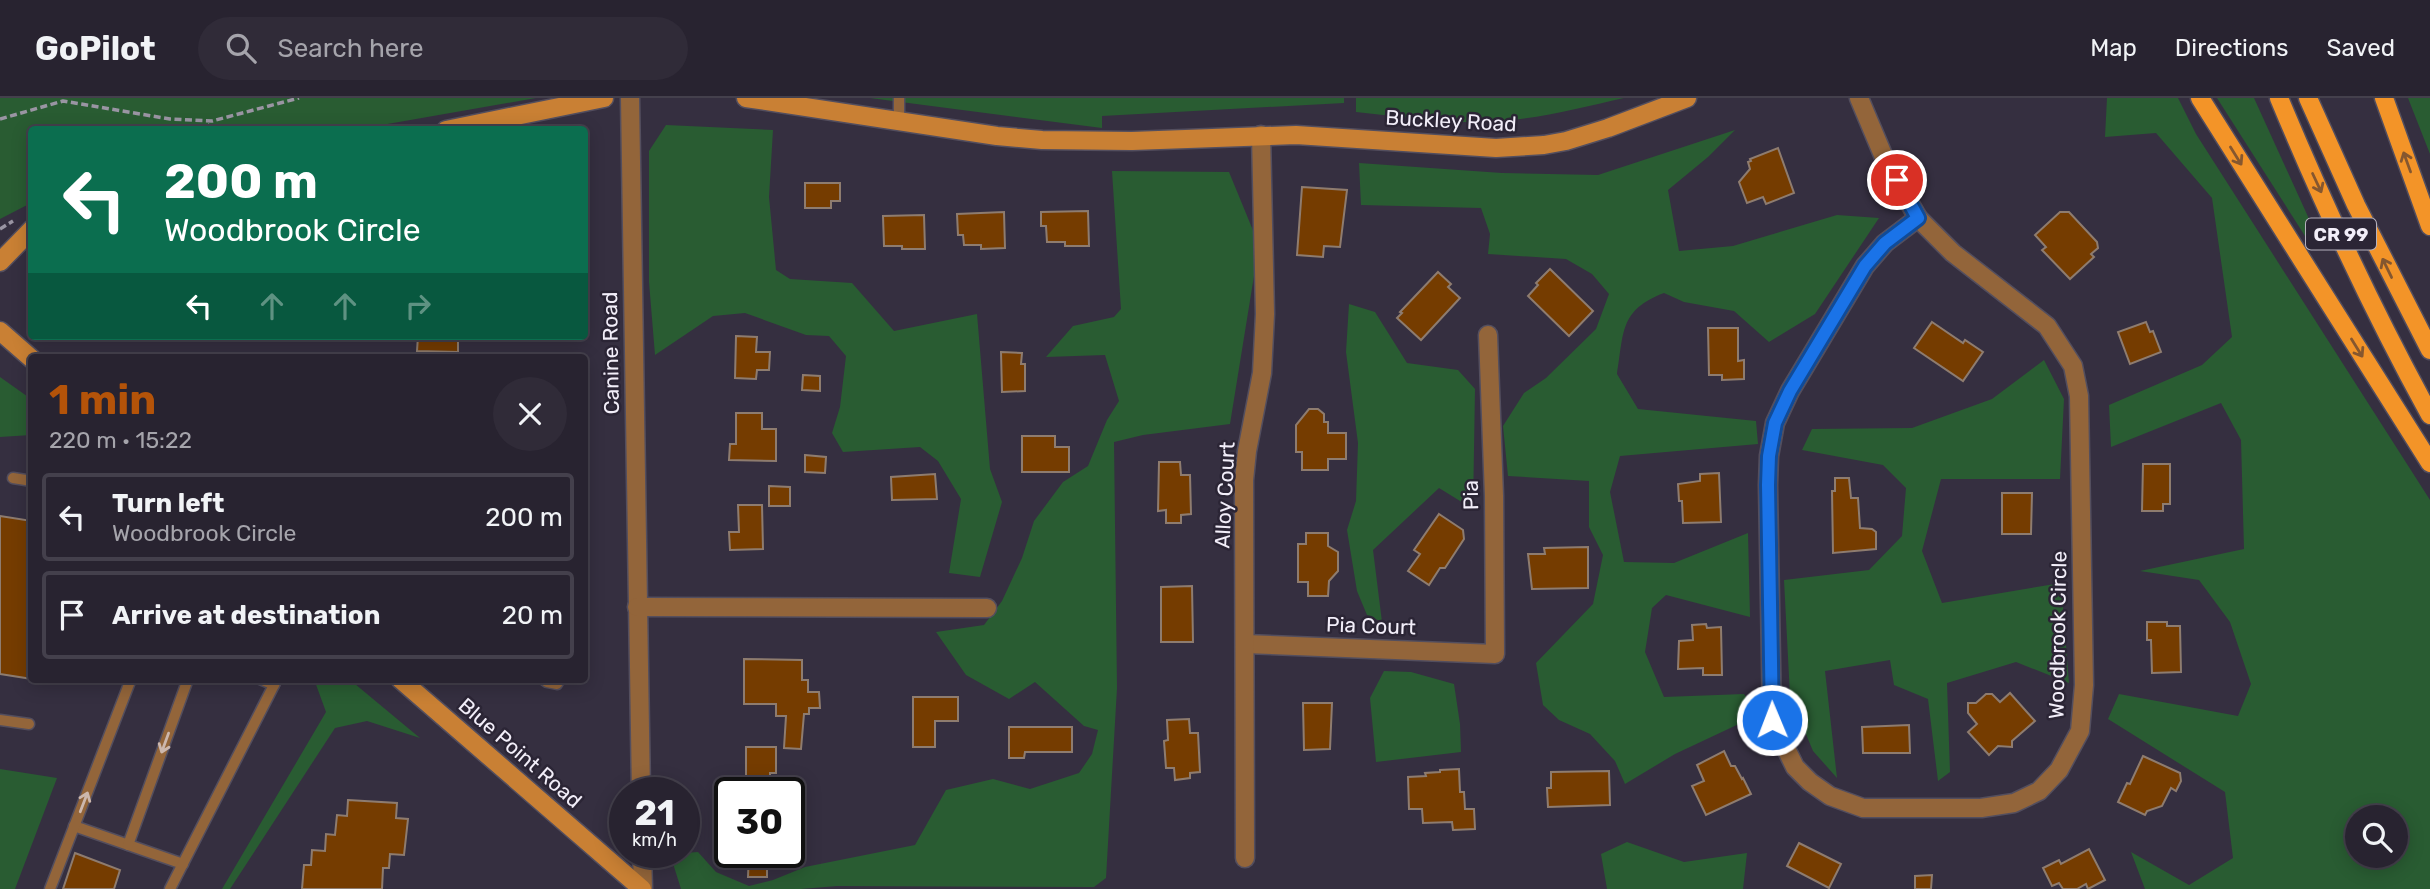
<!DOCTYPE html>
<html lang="en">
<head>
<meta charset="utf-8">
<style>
  body { margin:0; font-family:Rubik,sans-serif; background:#302b38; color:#f1f3f6; height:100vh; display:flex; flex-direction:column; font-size:26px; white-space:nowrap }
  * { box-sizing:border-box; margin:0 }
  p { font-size:23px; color:#a5a4ab }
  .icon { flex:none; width:38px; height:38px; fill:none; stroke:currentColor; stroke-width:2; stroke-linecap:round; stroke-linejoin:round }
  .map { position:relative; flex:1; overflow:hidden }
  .drawer { position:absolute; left:28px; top:256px; width:560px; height:329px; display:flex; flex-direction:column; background:#282330; border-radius:7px; box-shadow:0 4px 18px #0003,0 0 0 2px #44404c }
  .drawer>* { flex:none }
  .hud { position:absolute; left:28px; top:28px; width:560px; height:214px; border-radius:7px; box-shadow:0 4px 18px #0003,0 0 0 2px #44404c; background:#0b6e4f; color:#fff; overflow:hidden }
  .buttons { position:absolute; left:2345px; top:707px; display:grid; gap:14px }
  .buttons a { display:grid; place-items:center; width:63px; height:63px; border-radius:50%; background:#282330; box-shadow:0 4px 18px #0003,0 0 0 2px #44404c; font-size:35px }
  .speed { position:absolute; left:609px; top:679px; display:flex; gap:14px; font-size:35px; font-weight:700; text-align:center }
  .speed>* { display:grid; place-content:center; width:91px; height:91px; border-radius:50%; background:#282330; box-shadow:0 4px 18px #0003,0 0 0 2px #44404c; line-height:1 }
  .speed small { font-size:18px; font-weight:400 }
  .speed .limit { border:4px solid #111; border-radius:10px; background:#fff; color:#111 }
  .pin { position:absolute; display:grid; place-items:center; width:60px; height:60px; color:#fff; margin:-30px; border:4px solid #fff; border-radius:50%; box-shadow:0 2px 7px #0007 }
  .me { position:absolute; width:77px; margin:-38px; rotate:359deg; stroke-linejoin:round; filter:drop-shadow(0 0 5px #0008) }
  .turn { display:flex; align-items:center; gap:24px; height:147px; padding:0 21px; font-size:32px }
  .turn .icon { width:91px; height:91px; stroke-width:2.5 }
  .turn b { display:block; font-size:49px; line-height:60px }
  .lanes { display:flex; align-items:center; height:66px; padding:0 21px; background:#0003; justify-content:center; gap:35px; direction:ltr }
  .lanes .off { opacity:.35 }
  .round { display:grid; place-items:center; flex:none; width:74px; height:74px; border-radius:37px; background:#302b38 }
  .head { display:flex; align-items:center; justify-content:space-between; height:119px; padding:0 21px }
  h1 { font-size:42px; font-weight:700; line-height:52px; color:#b45309 }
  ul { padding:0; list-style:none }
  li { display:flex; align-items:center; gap:21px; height:88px; margin:0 14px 10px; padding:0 7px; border:4px solid #44404c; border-radius:7px }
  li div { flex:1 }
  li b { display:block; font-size:26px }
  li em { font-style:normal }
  header { display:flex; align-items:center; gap:42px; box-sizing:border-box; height:98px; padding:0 35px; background:#282330; border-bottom:2px solid #44404c }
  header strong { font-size:33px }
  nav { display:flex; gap:38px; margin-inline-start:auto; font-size:24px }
  .search { width:490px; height:63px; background:#302b38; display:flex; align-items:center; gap:18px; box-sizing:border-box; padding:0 24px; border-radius:38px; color:#a5a4ab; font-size:26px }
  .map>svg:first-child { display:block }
</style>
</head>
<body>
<header>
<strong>GoPilot</strong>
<div class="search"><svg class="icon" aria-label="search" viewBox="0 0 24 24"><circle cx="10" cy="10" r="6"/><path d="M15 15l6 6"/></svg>Search here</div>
<nav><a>Map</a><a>Directions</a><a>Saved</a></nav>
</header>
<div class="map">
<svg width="2430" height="791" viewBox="0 0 2430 791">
  <rect width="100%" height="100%" fill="#352f40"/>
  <g fill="#295c32" fill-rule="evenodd">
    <polygon points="0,0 536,0 359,31 32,32 31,105 0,121"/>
    <polygon points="870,0 1344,0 1344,5 1102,18 1102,30"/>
    <path d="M1356,0h268c-52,12 -106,26 -160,24 -36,-2 -72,-6 -108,-10z"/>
    <path d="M2107,0h71l18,36 234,366v389h-285l-14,-37 58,33 44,-27 -8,-66 -117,-73 11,-25 119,22 13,-32 -21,-62 -31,-42 -59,-9 104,-22 -3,-109 -20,-37 -110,44 -2,-42 93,-40 30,-28 -20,-139 -56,-65 -51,4zM2357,719h39v39h-39z"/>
    <polygon points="2217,0 2254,0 2315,134 2312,149"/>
    <polygon points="2408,0 2430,0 2430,56"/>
    <polygon points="666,27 773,32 769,99 776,172 790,181 852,185 894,233 977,216 990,371 1002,404 980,479 949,475 961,401 938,363 920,349 843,354 832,335 840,309 846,258 829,238 806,237 745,215 713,218 655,257 649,184 649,53"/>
    <path d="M1735,32l-27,27 -40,33 11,61 54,-5 104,-31 42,3 -64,96 -46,28 -35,-31 -50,-9 -20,-9c-45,17 -40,40 -47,81l21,35 118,12 2,23 -138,12 -10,36 14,70 50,1 74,-30 2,84 -84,-22 -14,13 -7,44 19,45 80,-3 14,21 -83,39 -50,30 -10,-23 -25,-27 -31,-14 -16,-15 -7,-42 57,-59 10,-49 -14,-28v-46l-81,-5 -5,-50 21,-33 22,-15 50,-49 13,-35 -17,-20 -26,-15 -78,-5 2,-20 -9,-26 -120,-3 -2,-42 143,10 96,2z"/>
    <polygon points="1112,73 1229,74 1259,147 1230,326 1143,337 1114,344 1117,590 1106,780 1094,789 837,788 801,791 681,791 670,756 698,754 716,774 749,788 773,782 805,769 915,747 946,692 993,681 1030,691 1079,675 1092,656 1098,632 1084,628 1035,584 1009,601 966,577 936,534 984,527 1002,503 1022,460 1034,423 1063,384 1088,368 1107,322 1119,303 1105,257 1046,259 1073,228 1114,219 1121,211"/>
    <polygon points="1349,206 1375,214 1407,265 1458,272 1475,291 1473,411 1439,390 1373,452 1382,524 1367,517 1357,493 1347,432 1356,403 1358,345 1346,254"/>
    <polygon points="2044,262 2064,301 2060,381 1941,381 1922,453 1942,505 2061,485 2069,585 2016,564 1947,585 1950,674 1938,683 1928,601 1894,587 1890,562 1825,573 1837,680 1813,653 1790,598 1784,482 1869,472 1902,438 1906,390 1883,367 1802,352 1812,331 1912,330 1992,301"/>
    <polygon points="0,279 31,301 31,337 0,339"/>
    <polygon points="1384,573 1411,574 1454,586 1460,626 1461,654 1376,664 1370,600"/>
    <polygon points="314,581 349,581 420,640 367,623 335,630 230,791 222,791 326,614"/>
    <polygon points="0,671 57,680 15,791 0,791"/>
    <polygon points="1627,744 1684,764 1747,755 1743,791 1607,791 1601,756"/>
  </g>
  <g fill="#753c00" stroke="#8e7c6f" stroke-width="2">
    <polygon points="1778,50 1794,95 1766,106 1763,99 1747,105 1739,84 1750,71 1748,64 1751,63 1750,61"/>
    <polygon points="805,85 840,85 840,103 831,103 831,110 805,110"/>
    <polygon points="1302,89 1347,92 1340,149 1324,148 1323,159 1297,157"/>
    <polygon points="1088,113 1089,148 1065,148 1065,144 1047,144 1046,128 1041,128 1041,114"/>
    <polygon points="1004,114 1005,150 981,151 981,147 964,147 963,137 958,137 957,116"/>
    <polygon points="2060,114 2069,114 2097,144 2098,150 2091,156 2094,159 2070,181 2042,152 2046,149 2035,137"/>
    <polygon points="924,117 925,151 902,151 902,148 884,148 883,118"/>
    <polygon points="1550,171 1593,213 1569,238 1528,198 1538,187 1536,185"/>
    <polygon points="1438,174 1451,186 1448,189 1460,200 1421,242 1397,220 1402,215 1400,214"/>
    <polygon points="1932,224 1963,245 1965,242 1983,254 1963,283 1914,250"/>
    <polygon points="2146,224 2150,234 2153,233 2161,254 2130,266 2118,234"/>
    <polygon points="1708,230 1738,230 1738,263 1744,262 1744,281 1722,282 1722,277 1709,277"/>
    <polygon points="418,238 458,238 458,254 417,253"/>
    <polygon points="736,238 757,239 756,254 770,254 769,272 757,272 756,281 735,280"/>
    <polygon points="1001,254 1022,255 1021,266 1025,266 1025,293 1002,294"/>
    <polygon points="803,277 820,278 820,293 802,292"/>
    <polygon points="1309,311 1318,311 1324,316 1324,324 1328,324 1328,335 1346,335 1346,361 1328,361 1328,372 1302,372 1302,354 1296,354 1296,327"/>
    <polygon points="736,315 762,315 762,331 776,331 776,363 729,362 730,346 736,346"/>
    <polygon points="1022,338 1055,338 1055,349 1069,349 1069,374 1022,374"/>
    <polygon points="805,357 826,359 825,375 805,374"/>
    <polygon points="1159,364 1180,364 1181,377 1190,377 1191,416 1181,417 1181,425 1166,425 1166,412 1158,413"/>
    <polygon points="2143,366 2170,366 2170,406 2163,406 2163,413 2142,413"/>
    <polygon points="1719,375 1721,424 1683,425 1682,403 1679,403 1678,386 1700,383 1700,376"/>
    <polygon points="935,376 937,401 892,402 891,379"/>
    <polygon points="1835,380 1849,380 1851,400 1858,400 1860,430 1872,431 1876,434 1876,451 1833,455 1832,393 1835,393"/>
    <polygon points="769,388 790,389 790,408 769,408"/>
    <polygon points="2002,395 2032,395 2031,436 2002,436"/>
    <polygon points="738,407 762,407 763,451 730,452 729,434 739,434"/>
    <polygon points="1439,416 1463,432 1464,441 1445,470 1440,470 1429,487 1408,473 1420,456 1414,452"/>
    <polygon points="0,418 32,423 32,581 0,576"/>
    <polygon points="1306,435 1328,435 1328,448 1338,454 1338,473 1329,483 1328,498 1308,498 1308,484 1298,484 1298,446 1306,446"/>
    <polygon points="1588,449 1588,490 1532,491 1528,456 1545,456 1544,450"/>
    <polygon points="1192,488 1193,544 1161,544 1161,489"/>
    <polygon points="2147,524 2167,524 2167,528 2180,528 2181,574 2152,575 2151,542 2147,542"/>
    <polygon points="1706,526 1707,530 1721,529 1722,577 1703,577 1703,570 1678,571 1679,543 1693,542 1692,527"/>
    <polygon points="744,561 802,562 802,582 808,582 808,594 819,594 820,610 809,610 809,616 804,616 801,651 784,650 786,618 776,618 776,606 744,606"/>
    <polygon points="2010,595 2035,623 2012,643 2012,649 1998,648 1989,657 1968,634 1977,626 1968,615 1968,605 1976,605 1986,596 1992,596 2000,604"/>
    <polygon points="913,599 958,599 958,623 935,623 935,649 913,649"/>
    <polygon points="1303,605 1332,605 1330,651 1304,652"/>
    <polygon points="1189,621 1190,635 1198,635 1200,674 1190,675 1190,680 1175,682 1174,670 1166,670 1164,643 1168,642 1167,622"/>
    <polygon points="1909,627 1910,655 1863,655 1862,629"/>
    <polygon points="1009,629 1072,629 1072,654 1025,654 1024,660 1009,660"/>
    <polygon points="746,649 776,649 776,675 770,675 770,693 746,693"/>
    <polygon points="1724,653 1731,668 1735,668 1742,681 1743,680 1751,696 1706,717 1692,688 1704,683 1697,667"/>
    <polygon points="2143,658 2180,675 2181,683 2176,693 2171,690 2162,708 2147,713 2145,717 2118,704 2127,685 2130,686"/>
    <polygon points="1459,671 1460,694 1464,694 1465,711 1474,711 1475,731 1453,732 1452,724 1423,725 1422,711 1409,711 1408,679 1426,678 1425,675 1440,674 1440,672"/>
    <polygon points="1609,673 1610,707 1548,709 1547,690 1551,690 1551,674"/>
    <polygon points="348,702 397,705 396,720 408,721 404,757 390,756 389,770 383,770 382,791 302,791 304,767 311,767 312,752 325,753 326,736 335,737 337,717 347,718"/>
    <polygon points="1799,745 1841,766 1829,790 1787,768"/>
    <polygon points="2089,751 2105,782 2088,791 2086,786 2077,791 2063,791 2059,785 2052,788 2043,770 2059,762 2061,766"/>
    <polygon points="749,754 783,754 782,771 767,770 767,779 748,779"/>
    <polygon points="75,755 120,772 114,791 63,791"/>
    <polygon points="1932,777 1931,791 1915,791 1915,778"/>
  </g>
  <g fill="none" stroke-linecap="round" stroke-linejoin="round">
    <g stroke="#534e5e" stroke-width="13">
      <g id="lane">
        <polyline points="899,24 899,0"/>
        <polyline points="13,380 32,383"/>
        <polyline points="260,581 274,587"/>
        <polyline points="543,581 547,584 557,586 560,581"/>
        <polyline points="0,622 29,626"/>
        <polyline points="74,728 183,766"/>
        <polyline points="128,747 188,581"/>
        <polyline points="50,791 131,581"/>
        <polyline points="170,791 277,581"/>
      </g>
    </g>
    <g stroke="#534e5e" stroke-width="21">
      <g id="street">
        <polyline points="630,0 641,695"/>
        <polyline points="1859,0 1886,64 1918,120"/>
        <polygon points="1918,120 1953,155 2047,228 2073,268 2079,298 2084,587 2080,633 2059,672 2039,693 2014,705 1981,710 1863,710 1830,698 1810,684 1795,669 1772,622 1768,387 1769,358 1775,325 1790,293 1865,168 1885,145"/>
        <polyline points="637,509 987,510"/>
        <polyline points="1245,546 1495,556 1494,398 1488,237"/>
        <polyline points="642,754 643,791"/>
        <polyline points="1245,760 1244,382 1247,353 1262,275 1265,216 1261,37"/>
      </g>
    </g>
    <g stroke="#534e5e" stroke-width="21">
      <g id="secondary">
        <polyline points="746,0 997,38 1042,42 1132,43 1296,37 1496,50 1544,47 1566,43 1608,30 1687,0"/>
        <polyline points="446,32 604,0"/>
        <polyline points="0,164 32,131"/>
        <polyline points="0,233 32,261"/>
        <polyline points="400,581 642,791"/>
      </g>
    </g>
    <g stroke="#534e5e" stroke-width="21">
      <g id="primary">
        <polyline points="2200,0 2430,365"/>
        <path d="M2279,0c45,108 95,215 151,317"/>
        <polyline points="2308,0 2356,107 2430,252"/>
        <polyline points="2384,0 2430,128"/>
      </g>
    </g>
    <g stroke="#9a95a3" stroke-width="3.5" stroke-dasharray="7 3.5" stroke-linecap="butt">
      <polyline points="0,21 63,3 170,21 212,23 299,0"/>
      <polyline points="206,32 212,23"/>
      <polyline points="0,131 13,123"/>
    </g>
    <use href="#lane" stroke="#93653a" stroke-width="10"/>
    <use href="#street" stroke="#93653a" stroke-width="18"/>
    <use href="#secondary" stroke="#c98034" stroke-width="18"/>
    <use href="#primary" stroke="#f39428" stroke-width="18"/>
  </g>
  <defs><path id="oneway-shaft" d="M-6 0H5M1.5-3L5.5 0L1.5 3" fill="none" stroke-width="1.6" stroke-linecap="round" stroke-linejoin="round" transform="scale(1.75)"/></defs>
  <g stroke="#85572f">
    <use href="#oneway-shaft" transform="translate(2236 58) rotate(58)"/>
    <use href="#oneway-shaft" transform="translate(2407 64) rotate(-110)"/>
    <use href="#oneway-shaft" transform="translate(2317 85) rotate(65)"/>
    <use href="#oneway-shaft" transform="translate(2387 170) rotate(-116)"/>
    <use href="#oneway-shaft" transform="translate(2357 250) rotate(58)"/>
  </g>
  <g stroke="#ccb7ad">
    <use href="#oneway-shaft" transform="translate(165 645) rotate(110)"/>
    <use href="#oneway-shaft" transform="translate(84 704) rotate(-69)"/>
  </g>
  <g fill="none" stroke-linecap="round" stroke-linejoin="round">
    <g stroke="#114b97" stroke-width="18">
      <polyline id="route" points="1772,622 1768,387 1769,358 1775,325 1790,293 1865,168 1885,145 1918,120 1897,82"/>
    </g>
    <use href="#route" stroke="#1a73e8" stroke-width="12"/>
  </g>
  <g text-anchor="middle" stroke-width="5" stroke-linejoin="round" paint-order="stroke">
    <rect fill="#2b2535" stroke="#b6b2be" stroke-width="2" x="2306" y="120.5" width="70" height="31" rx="5"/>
    <g font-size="19" font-weight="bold" fill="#f2eef9">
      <text x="2341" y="143">CR 99</text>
    </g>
    <g font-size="21" fill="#f2eef9" stroke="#2b2535">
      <text transform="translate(1451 23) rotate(3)" y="7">Buckley Road</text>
      <text transform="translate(611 255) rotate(-91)" y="7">Canine Road</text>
      <text transform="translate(1225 397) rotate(-87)" y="7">Alloy Court</text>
      <text transform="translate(1471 397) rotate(-91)" y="7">Pia</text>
      <text transform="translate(1371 528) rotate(2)" y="7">Pia Court</text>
      <text transform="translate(2058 537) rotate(-89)" y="7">Woodbrook Circle</text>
      <text transform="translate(520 655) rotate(41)" y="7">Blue Point Road</text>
    </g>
  </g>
</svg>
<div class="buttons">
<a><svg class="icon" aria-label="search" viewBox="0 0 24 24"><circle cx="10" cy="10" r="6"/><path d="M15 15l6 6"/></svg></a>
</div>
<div class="speed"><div>21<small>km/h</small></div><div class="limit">30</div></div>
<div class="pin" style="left:1897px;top:82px;background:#d93025"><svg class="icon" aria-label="arrive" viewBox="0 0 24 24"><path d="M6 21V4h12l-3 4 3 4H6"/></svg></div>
<svg class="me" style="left:1772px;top:622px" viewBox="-20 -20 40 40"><circle r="17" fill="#1a73e8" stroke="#fff" stroke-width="3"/><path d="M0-11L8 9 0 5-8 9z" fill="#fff"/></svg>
<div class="hud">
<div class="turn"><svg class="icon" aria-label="left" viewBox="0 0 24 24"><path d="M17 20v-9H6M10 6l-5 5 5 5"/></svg><div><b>200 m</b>Woodbrook Circle</div></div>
<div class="lanes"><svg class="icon" aria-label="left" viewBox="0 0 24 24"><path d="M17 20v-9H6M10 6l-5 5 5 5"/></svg><svg class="icon off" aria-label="ahead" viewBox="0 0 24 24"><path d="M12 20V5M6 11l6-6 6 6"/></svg><svg class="icon off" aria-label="ahead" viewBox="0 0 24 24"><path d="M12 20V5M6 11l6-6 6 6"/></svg><svg class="icon off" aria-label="right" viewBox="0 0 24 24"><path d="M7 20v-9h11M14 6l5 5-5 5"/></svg></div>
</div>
<section class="drawer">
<div class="head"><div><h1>1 min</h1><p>220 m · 15:22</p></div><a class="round"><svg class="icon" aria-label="close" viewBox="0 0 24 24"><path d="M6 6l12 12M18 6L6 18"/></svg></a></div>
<ul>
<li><svg class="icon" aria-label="left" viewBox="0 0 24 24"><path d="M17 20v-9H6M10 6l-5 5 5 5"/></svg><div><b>Turn left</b><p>Woodbrook Circle</p></div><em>200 m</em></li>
<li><svg class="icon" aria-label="arrive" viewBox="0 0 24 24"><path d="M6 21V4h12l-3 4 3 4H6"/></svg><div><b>Arrive at destination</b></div><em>20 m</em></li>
</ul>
</section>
</div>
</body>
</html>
